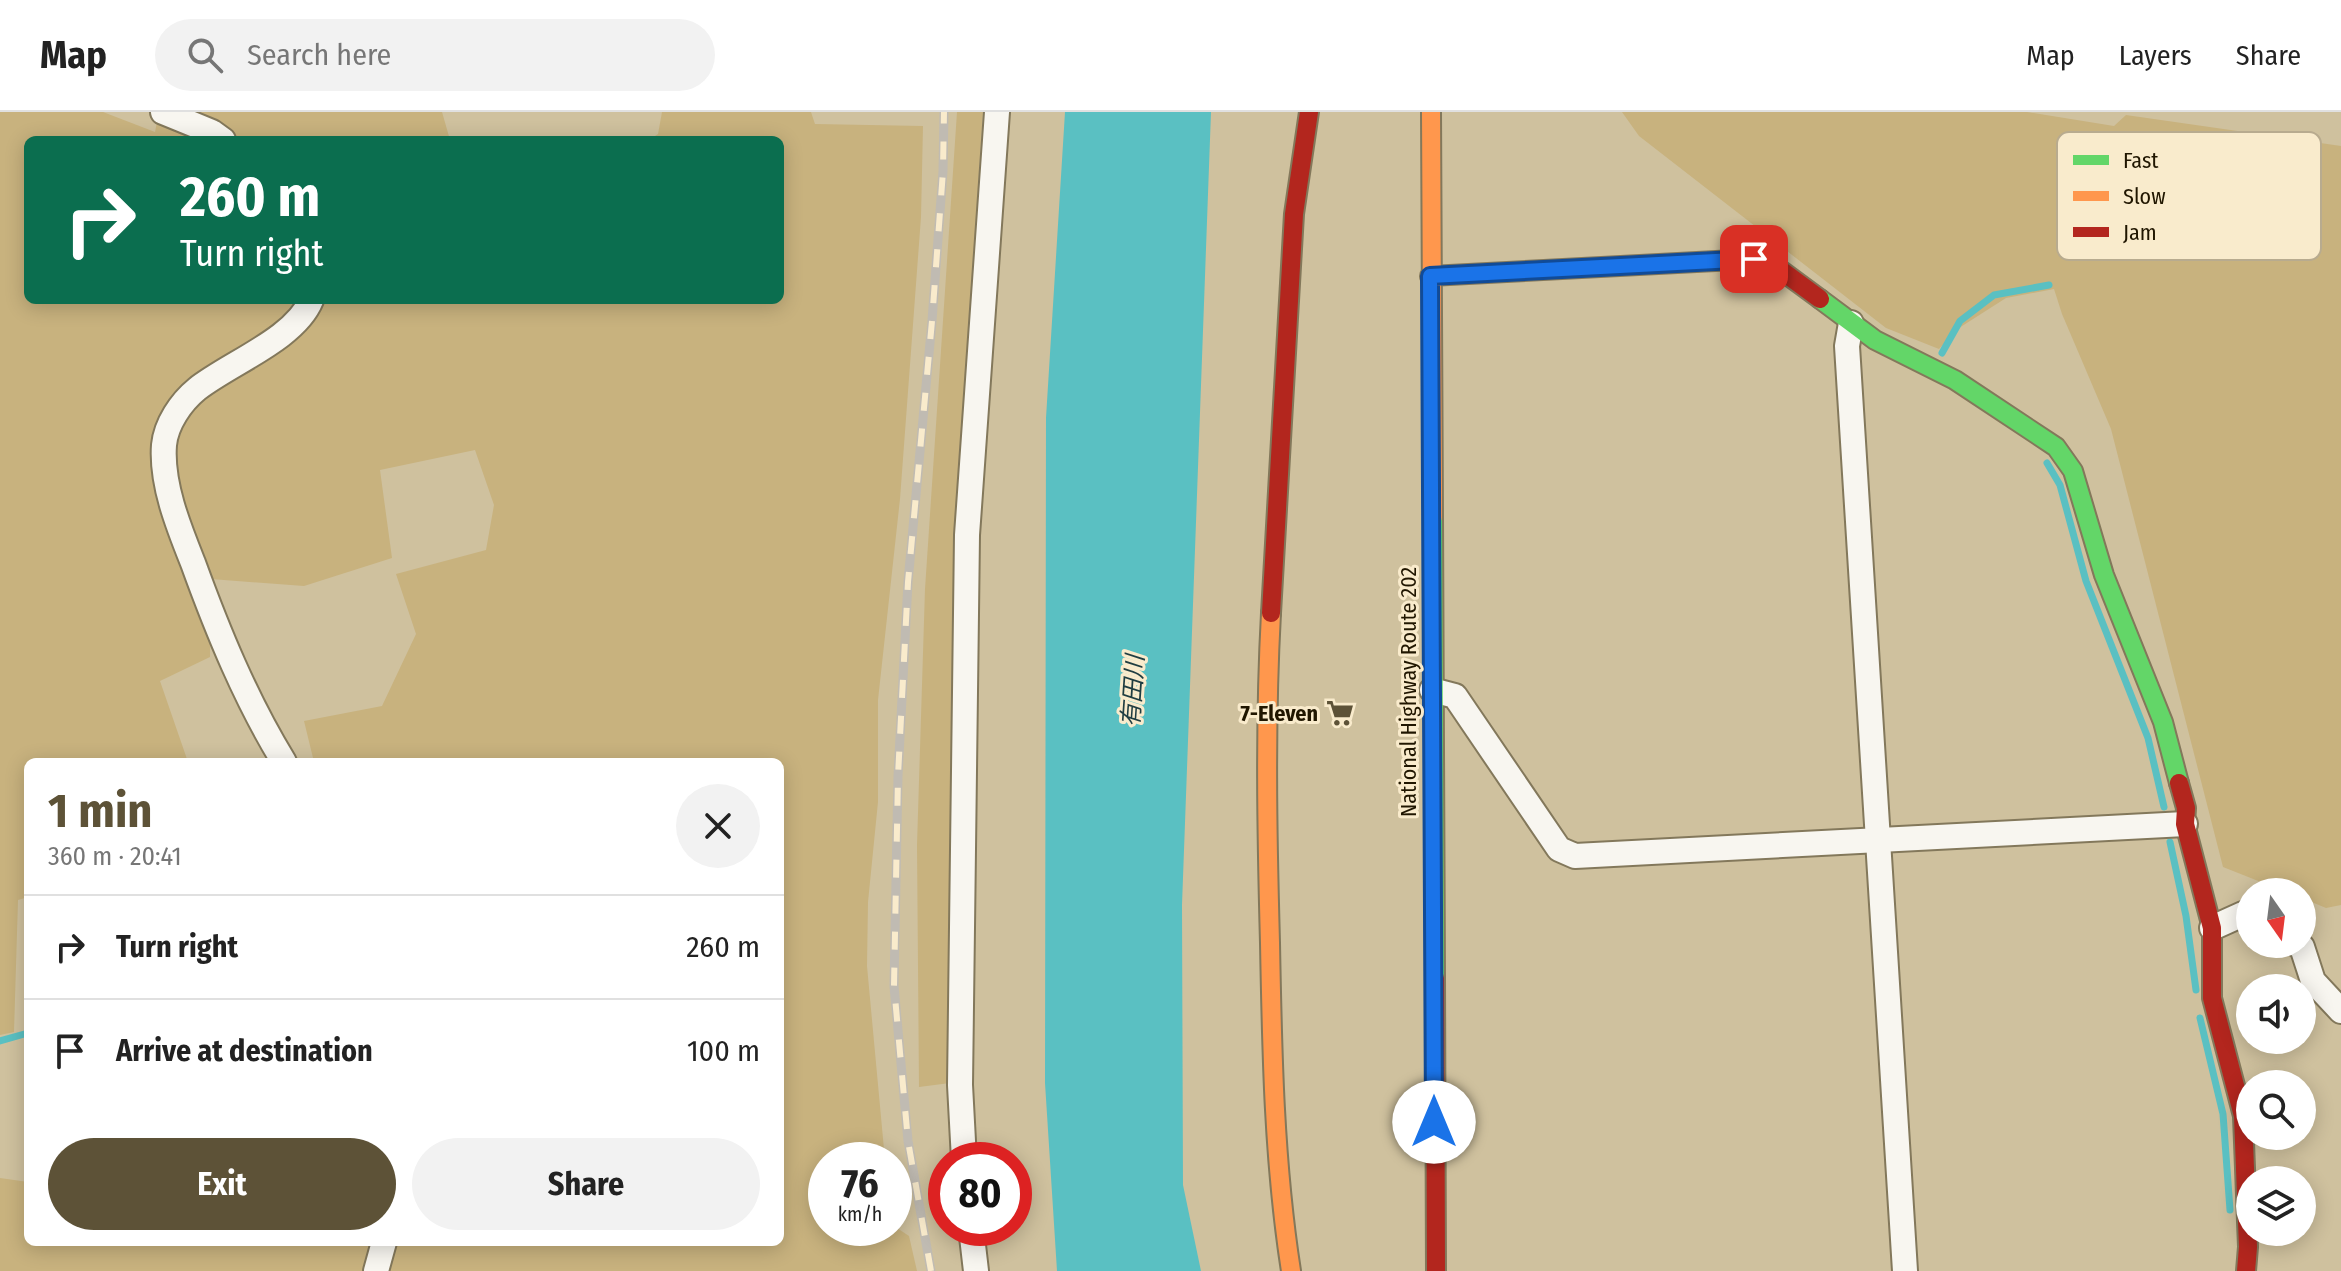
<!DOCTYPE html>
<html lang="en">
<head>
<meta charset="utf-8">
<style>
  body { margin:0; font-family:"Fira Sans Condensed","Noto Sans JP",sans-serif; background:#f2f2f2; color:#222; height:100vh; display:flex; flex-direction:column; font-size:30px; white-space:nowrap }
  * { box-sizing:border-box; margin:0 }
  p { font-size:26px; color:#767676 }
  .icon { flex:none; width:44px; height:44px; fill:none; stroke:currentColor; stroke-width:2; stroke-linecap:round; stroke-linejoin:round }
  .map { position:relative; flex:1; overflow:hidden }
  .details { position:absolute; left:24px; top:646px; width:760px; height:488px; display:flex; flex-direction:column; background:#fff; border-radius:12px; box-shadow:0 4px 20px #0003 }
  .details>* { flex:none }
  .hud { position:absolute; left:24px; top:24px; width:760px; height:168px; border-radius:12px; box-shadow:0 4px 20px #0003; background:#0b6e4f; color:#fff; overflow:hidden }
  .needle { width:52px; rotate:166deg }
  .controls { position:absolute; left:2236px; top:766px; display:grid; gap:16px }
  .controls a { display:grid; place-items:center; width:80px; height:80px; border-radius:50%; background:#fff; box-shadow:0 4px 20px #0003; font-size:40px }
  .speed { position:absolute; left:808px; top:1030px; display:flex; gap:16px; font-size:40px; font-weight:700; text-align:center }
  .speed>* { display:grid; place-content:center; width:104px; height:104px; border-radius:50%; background:#fff; box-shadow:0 4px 20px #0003; line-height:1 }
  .speed small { font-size:20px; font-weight:400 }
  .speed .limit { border:12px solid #d22; background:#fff; color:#111 }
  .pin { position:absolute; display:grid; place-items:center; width:68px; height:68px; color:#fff; margin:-34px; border-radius:16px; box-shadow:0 4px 12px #0006 }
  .me { position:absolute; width:88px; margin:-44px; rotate:0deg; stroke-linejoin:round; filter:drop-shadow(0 0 6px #0008) }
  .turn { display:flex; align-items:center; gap:28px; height:168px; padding:0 24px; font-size:36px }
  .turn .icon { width:104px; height:104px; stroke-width:2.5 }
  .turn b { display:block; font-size:56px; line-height:68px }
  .round { display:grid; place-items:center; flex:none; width:84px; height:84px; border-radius:42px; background:#f2f2f2 }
  .summary { display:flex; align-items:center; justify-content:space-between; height:136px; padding:0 24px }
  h1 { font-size:48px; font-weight:700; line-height:60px; color:#5d5237 }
  .cta { display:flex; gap:16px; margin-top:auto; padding:16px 24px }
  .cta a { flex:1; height:92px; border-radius:48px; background:#5d5237; color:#fff; font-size:32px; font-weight:700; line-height:92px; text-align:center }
  .cta a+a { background:#f2f2f2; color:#222 }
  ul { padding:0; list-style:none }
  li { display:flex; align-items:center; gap:24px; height:104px; padding:0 24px; border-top:2px solid #e0e0e0 }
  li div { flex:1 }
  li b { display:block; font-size:30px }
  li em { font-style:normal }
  header { display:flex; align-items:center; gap:48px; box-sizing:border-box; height:112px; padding:0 40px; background:#fff; border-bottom:2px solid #e0e0e0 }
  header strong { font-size:38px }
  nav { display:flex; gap:44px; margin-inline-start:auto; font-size:28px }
  .search { width:560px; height:72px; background:#f2f2f2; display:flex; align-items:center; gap:20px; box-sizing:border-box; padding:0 28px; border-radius:44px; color:#767676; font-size:30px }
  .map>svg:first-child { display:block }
</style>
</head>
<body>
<header>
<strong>Map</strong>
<div class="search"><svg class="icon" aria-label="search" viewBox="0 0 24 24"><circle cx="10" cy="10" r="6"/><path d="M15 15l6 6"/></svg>Search here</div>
<nav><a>Map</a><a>Layers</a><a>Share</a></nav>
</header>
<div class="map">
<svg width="2341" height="1159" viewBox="0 0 2341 1159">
  <rect width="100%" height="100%" fill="#cfc19e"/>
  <g fill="#c8b27e">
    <polygon points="0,0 103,0 155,20 159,0 442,0 450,28 28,28 28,188 780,188 780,28 649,28 658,22 662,0 811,0 815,12 923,14 921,105 900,387 878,588 878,690 868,790 867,854 885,1048 826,1048 826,1116 894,1114 909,1124 917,1159 0,1159 0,1066 28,1070 28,1130 780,1130 780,650 314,650 304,609 382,594 416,522 396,462 486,438 494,393 475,338 380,358 392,446 304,474 211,467 210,545 160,569 188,650 28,650 28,785 18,788 14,920 0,923"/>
    <polygon points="957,0 983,0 954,447 950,971 919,975 917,733 925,477"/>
    <polygon points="1622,0 2027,0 2114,14 2126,3 2341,34 2341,793 2326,796 2302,786 2302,780 2286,780 2223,755 2111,317 2062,202 2054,177 2006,186 1959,216 1939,237 1886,216 1639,24"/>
  </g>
  <polygon fill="#5ac0c2" points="1065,0 1211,0 1182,793 1183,1073 1201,1159 1057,1159 1045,971 1046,306"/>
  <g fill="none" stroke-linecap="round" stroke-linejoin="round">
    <g stroke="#5ac0c2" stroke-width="7">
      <polyline points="1942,241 1960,209 1994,183 2049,173"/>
      <polyline points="2047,351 2060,373 2086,469 2148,626 2164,695"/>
      <polyline points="2170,730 2186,804 2196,878"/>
      <polyline points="2200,906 2223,1002 2230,1098"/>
      <polyline points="0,929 28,921"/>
    </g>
    <g stroke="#83785b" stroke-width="28">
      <g id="street">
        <polyline points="163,0 212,20 223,28"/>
        <polyline points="1851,211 1847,234 1905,1159"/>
        <polyline points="1432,578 1455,584 1559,737 1575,744 2185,712"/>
        <path d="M284,650c-38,-62 -66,-130 -91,-199 -14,-35 -32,-79 -29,-118 2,-21 17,-43 33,-56 33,-26 98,-50 114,-89"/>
        <polyline points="2212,816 2243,802 2250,806"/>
        <polyline points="2296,832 2302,835 2313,869 2341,899"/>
        <polyline points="964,1048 960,973 967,423 997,0"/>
        <polyline points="971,1116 976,1159"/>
        <polyline points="376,1159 384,1130"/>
      </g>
    </g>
    <g stroke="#83785b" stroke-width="22">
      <g id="fast">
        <polyline points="1820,187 1875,228 1955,268 2056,335 2073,359 2104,463 2163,610 2179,671"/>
        <polyline points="1433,405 1435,866"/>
      </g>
    </g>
    <g stroke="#83785b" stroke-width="22">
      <g id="slow">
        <polyline points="1431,0 1433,405"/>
        <path d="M1271,501c-6,110 -4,220 -1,330 2,110 4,219 21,328"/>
      </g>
    </g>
    <g stroke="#83785b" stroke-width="22">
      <g id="jam">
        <polyline points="1430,164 1754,147 1774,153 1820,187"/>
        <polyline points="1271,501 1294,102 1309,0"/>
        <polyline points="2179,671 2186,696 2185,712 2212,816 2212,886 2243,1004 2248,1135 2246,1159"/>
        <polyline points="1435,866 1436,1159"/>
      </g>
    </g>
    <use href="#street" stroke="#f8f6f0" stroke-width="24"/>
    <use href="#fast" stroke="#63d668" stroke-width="18"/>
    <use href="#slow" stroke="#ff974d" stroke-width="18"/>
    <use href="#jam" stroke="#b3261e" stroke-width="18"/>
    <g stroke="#c0bbb2" stroke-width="9">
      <polyline id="rail" points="931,1159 908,1029 894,874 898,664 908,470 932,209 943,59 944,0"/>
    </g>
    <use href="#rail" stroke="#f9ebcc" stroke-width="6" stroke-dasharray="18" stroke-linecap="butt"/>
  </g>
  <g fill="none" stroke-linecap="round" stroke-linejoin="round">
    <g stroke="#114b97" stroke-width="20">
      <polyline id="route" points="1434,1010 1430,164 1754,147"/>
    </g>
    <use href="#route" stroke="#1a73e8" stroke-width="14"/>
  </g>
  <defs>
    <g id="supermarket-bare" transform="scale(2.16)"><path d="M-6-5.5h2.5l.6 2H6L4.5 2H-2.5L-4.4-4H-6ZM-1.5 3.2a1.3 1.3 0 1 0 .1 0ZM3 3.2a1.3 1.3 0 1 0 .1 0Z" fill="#5d5237" stroke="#f9ebcc" stroke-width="2.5" paint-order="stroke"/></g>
  </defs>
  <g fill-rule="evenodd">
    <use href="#supermarket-bare" x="1340" y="601"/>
  </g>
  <g text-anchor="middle" stroke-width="6" stroke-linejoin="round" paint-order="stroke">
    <g font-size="22" fill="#201600" stroke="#f9ebcc">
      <text transform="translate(1408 580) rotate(-90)" y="8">National Highway Route 202</text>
    </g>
    <g font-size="22" font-weight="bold" fill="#201600" stroke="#f9ebcc" text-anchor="end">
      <text x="1318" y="609">7-Eleven</text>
    </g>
    <g font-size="24" font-style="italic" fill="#1f3d41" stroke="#f9ebcc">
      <text transform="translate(1133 579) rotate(-86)" y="8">有田川</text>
    </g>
  </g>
  <rect x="2057" y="20" width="264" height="128" rx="12" fill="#f9ebcc" stroke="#b8ab8f" stroke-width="2"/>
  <rect x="2073" y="43" width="36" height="10" fill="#63d668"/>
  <rect x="2073" y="79" width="36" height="10" fill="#ff974d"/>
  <rect x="2073" y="115" width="36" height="10" fill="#b3261e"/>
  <g font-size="22" fill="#201600">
    <text x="2123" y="56">Fast</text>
    <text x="2123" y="92">Slow</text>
    <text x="2123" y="128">Jam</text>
  </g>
</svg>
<div class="controls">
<a><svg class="needle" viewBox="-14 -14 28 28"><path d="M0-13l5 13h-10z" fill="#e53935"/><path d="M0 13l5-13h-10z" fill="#767676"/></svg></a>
<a><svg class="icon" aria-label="sound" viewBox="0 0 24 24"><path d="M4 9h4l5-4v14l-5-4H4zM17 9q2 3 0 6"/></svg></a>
<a><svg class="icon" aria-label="search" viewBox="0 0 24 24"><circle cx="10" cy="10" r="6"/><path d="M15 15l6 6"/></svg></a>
<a><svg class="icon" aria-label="layers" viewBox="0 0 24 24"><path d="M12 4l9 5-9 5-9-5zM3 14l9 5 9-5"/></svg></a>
</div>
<div class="speed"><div>76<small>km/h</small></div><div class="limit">80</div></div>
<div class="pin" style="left:1754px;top:147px;background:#d93025"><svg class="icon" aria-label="arrive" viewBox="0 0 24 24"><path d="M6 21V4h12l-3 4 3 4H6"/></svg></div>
<svg class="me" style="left:1434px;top:1010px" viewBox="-20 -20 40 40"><circle r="19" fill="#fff"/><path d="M0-13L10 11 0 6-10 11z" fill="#1a73e8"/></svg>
<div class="hud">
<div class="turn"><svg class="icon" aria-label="right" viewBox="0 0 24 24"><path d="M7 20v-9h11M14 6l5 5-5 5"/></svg><div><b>260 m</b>Turn right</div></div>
</div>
<section class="details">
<div class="summary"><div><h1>1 min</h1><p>360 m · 20:41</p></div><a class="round"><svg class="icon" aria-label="close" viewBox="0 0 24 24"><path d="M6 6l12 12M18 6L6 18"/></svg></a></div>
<ul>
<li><svg class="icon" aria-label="right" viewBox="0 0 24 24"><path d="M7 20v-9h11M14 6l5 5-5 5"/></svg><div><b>Turn right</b></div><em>260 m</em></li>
<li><svg class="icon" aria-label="arrive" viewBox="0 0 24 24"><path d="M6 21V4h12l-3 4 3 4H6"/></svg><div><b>Arrive at destination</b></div><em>100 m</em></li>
</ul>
<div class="cta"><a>Exit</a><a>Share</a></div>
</section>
</div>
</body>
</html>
